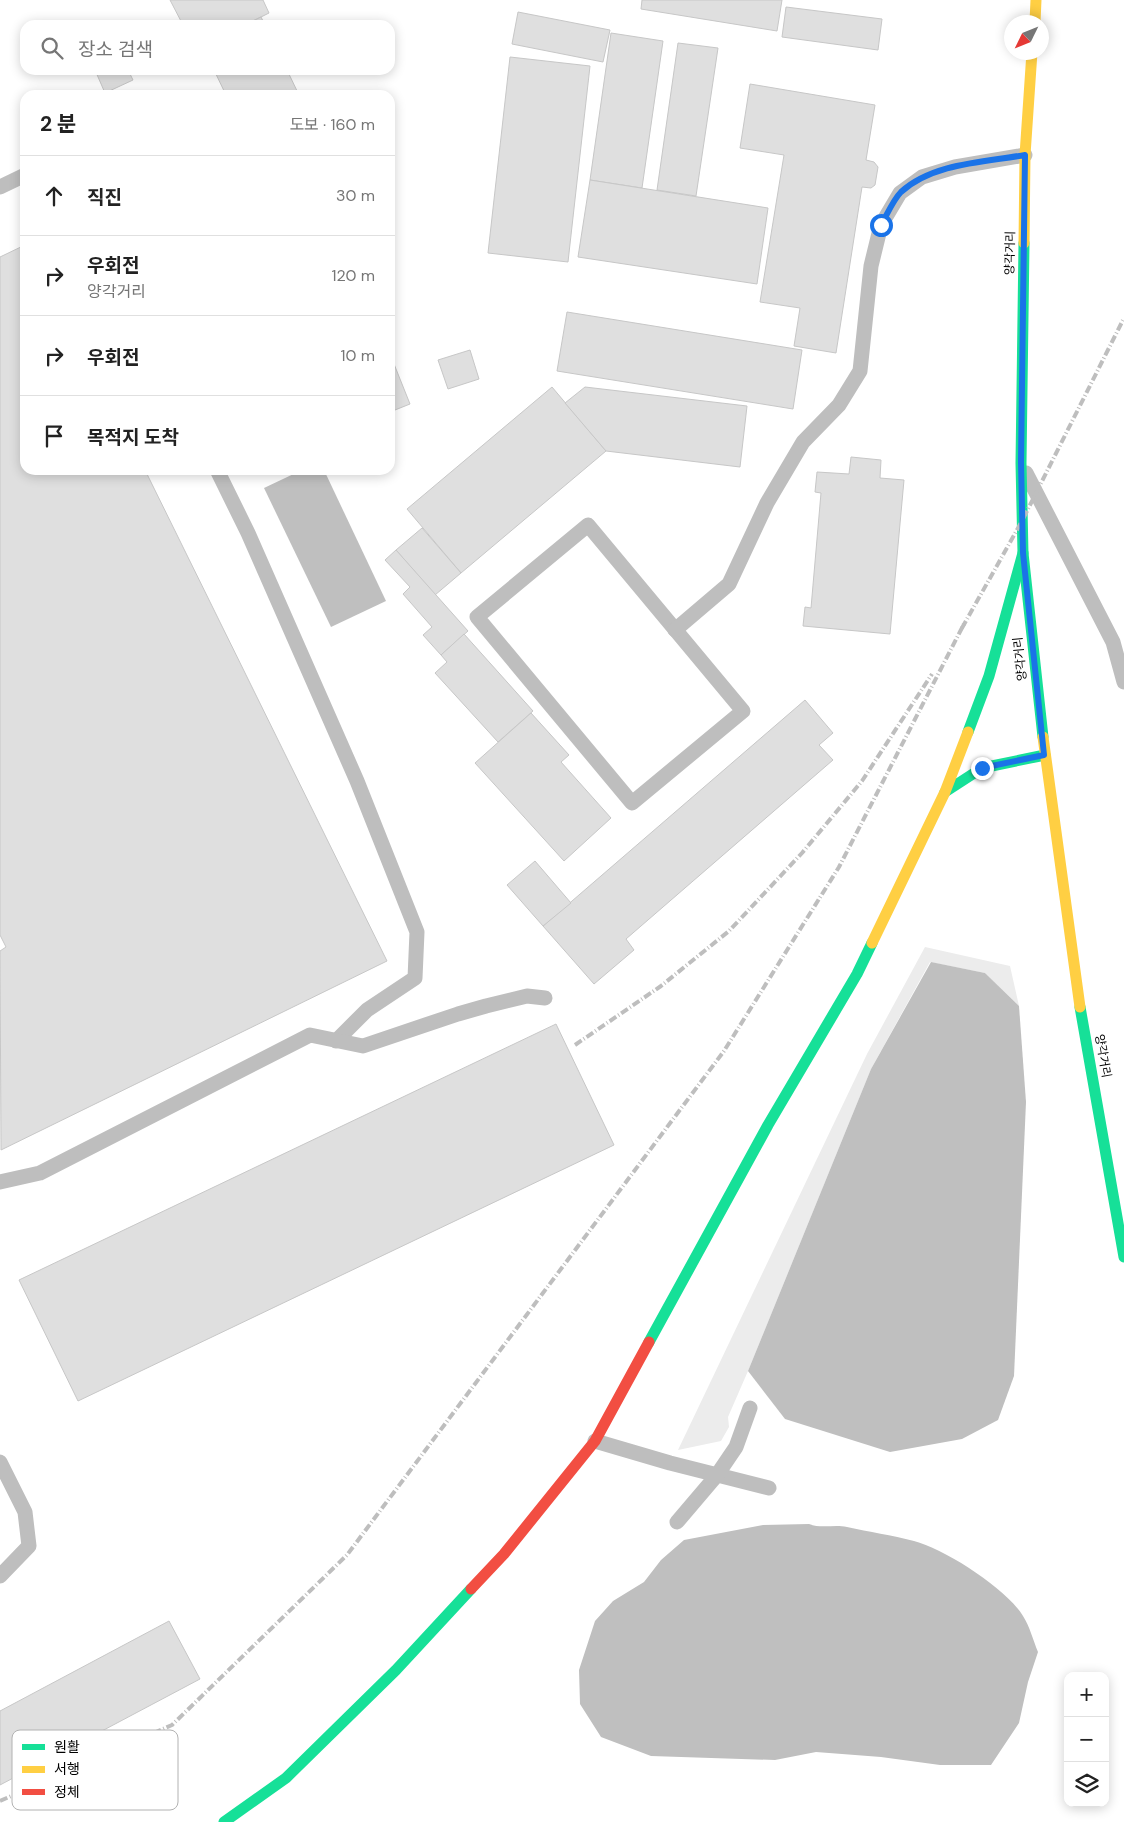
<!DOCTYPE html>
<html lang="ko">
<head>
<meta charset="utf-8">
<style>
	body { margin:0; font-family:"DM Sans","Noto Sans KR",sans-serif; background:#f2f2f2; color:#222 }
	.controls { position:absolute; right:15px; bottom:15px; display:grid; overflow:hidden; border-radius:10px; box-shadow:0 2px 12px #0003 }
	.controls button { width:45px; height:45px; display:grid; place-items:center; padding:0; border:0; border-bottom:1px solid #e0e0e0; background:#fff; color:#222; font:25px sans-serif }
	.compass { position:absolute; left:1004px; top:15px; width:45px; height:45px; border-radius:50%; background:#fff; box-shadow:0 2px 12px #0003; rotate:227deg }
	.stop { position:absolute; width:15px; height:15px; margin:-11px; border:4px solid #1a73e8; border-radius:50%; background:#fff }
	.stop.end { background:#1a73e8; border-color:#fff; box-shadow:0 1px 5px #0008 }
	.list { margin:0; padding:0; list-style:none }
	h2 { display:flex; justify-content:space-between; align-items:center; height:65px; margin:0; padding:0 20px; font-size:21px }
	h2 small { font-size:16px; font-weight:400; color:#767676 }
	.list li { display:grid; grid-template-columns:32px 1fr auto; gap:15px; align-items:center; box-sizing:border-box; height:80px; padding:0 20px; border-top:1px solid #e0e0e0 }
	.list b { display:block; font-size:19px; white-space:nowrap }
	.list p { margin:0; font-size:16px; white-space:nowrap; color:#767676 }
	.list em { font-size:16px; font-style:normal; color:#767676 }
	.icon { flex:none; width:28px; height:28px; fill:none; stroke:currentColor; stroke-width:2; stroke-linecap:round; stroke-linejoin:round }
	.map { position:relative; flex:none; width:1124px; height:1822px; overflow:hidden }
	.search { position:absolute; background:#fff; box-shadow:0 2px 12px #0003; left:20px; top:20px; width:375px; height:55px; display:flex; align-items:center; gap:12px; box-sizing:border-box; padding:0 18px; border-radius:15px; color:#767676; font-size:19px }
	.panel { position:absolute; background:#fff; box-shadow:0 2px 12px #0003; left:20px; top:90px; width:375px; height:385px; border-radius:15px }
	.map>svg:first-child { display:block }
	.green { fill:#ececec }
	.water { fill:#bfbfbf }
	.building { fill:#dfdfdf; stroke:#c7c7c7 }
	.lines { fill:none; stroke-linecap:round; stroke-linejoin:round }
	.lane { stroke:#bebebe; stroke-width:15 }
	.fast { stroke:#16e098; stroke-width:11 }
	.slow { stroke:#ffcf43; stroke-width:11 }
	.jam { stroke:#f24e42; stroke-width:11 }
	.rail { stroke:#bebebe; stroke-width:4; stroke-dasharray:8 2.5 1 2.5; stroke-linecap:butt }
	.route { stroke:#1a73e8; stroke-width:6 }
	.labels { text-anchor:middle; stroke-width:4.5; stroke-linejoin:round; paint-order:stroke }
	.street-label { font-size:12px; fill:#000; stroke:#fff }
	.key { fill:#fff; stroke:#b2b2b2; stroke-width:1 }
	.key-label { font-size:14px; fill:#000 }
</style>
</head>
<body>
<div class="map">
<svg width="1124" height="1822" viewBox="0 0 1124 1822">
	<rect width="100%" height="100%" fill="#fff"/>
	<polygon class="green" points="925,947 1010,966 1019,1006 985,973 930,962 871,1069 748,1371 728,1417 729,1427 721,1441 678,1450 867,1054"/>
	<g class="water">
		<polygon points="302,470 324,470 386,601 331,627 264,488"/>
		<polygon points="931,962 985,973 1019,1006 1026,1102 1014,1376 998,1420 962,1439 890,1452 785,1419 748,1371 871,1069"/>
		<path d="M809 1524C822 1529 834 1524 847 1527 869 1532 892 1535 914 1541 945 1549 1007 1589 1023 1616 1030 1627 1033 1640 1038 1652L1028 1682 1019 1723 991 1765H940L881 1757 816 1752 775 1760 651 1756 601 1737 580 1704 579 1670 595 1621 613 1601 644 1582 661 1560 684 1540 763 1525Z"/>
	</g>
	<g class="building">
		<polygon points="170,0 263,0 269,13 245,25 183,25"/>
		<polygon points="642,0 782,0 777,31 641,9"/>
		<polygon points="786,7 882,19 878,50 782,37"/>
		<polygon points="518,12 610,30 603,62 512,44"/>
		<polygon points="261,17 265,25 245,25"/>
		<polygon points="611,33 663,41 642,188 590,180"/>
		<polygon points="678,43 718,48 696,196 657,190"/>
		<polygon points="510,57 590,66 568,262 488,253"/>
		<polygon points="95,70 128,70 133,80 105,93"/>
		<polygon points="214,70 287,70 299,95 226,95"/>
		<polygon points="750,84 875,105 866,160 874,162 878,167 875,185 871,188 862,187 836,353 794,346 800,308 760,302 784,155 740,148"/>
		<polygon points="590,180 768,208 757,284 578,257"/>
		<polygon points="25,245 25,470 145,470 387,961 1,1150 0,951 6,947 0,935 0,257"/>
		<polygon points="567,312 802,350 793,409 557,371"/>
		<polygon points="470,350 479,379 448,389 438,360"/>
		<polygon points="394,364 410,404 390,412 390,366"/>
		<polygon points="552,387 606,451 461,573 407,509"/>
		<polygon points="585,387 747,406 740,467 606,451 565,403"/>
		<polygon points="851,457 881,460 880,478 904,480 890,634 803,626 805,607 811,608 821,493 815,492 817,472 849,474"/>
		<polygon points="422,528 461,573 435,595 396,550"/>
		<polygon points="396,550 468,631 441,655 423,635 432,627 403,594 410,587 385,560"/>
		<polygon points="464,634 533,711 498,742 435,673 447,662 441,655"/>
		<polygon points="805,700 833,733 819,745 833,760 626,939 634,950 594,984 543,926"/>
		<polygon points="531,713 569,755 561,762 611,818 564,861 475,763"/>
		<polygon points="535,861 571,903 543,926 507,885"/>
		<polygon points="556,1024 614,1145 78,1401 19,1280"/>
		<polygon points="169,1621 200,1679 0,1785 0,1711"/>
	</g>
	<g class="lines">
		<g class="lane">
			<polyline points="0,187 25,175"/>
			<polyline points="217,470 248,533 357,781 417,932 415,978 367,1010 336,1041"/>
			<polyline points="1026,473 1113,642 1124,682"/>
			<polygon points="588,525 743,711 632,803 477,617"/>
			<polyline points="675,630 729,584 767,503 803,442 839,405 860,371 871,266 881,225 900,193 922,177 955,167 1025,155"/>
			<polyline points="0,1182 40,1173 310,1035 363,1046 458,1014 486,1006 527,996 545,998"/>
			<polyline points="595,1441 670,1463 769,1488"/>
			<polyline points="0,1462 25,1512 29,1546 0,1576"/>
			<polyline points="677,1522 717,1475 736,1447 750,1408"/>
		</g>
		<g class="fast">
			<polyline points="1024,243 1021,463 1023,553 1043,737"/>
			<polyline points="968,732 989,676 1023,553"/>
			<polyline points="945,792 982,768 1045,755"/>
			<polyline points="1080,1007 1124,1257"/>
			<polyline points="649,1342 768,1125 857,974 872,943"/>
			<polyline points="224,1822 286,1778 396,1670 471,1589"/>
		</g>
		<g class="slow">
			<polyline points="1035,22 1036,0"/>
			<polyline points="1024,243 1025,155 1032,52"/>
			<polyline points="1043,737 1080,1007"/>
			<polyline points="872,943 945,792 968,732"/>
		</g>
		<polyline class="jam" points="471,1589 504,1554 595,1441 649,1342"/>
		<g class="rail">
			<polyline points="962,628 1022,521 1124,318"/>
			<polyline points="575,1045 661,986 729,931 802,853 862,781 932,674"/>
			<polyline points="0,1801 172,1725 347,1555 724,1051 839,867 965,622"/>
		</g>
	</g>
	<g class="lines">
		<path class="route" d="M881 225C887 215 893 200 901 192 933 163 985 162 1025 155L1021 462 1023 553 1044 755 982 768"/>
	</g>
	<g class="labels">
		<g class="street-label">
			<text transform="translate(1010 253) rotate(-89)" y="4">양각거리</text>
			<text transform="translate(1020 659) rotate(-96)" y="4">양각거리</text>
			<text transform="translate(1103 1056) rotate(80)" y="4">양각거리</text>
		</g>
	</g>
	<rect x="12" y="1730" width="166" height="80" rx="8" class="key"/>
	<rect x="22" y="1744" width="23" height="6" fill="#16e098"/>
	<rect x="22" y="1766" width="23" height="7" fill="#ffcf43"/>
	<rect x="22" y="1789" width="23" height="6" fill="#f24e42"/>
	<g class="key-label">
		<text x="54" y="1752">원활</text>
		<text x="54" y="1774">서행</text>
		<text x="54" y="1797">정체</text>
	</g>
</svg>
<div class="controls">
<button>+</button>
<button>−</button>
<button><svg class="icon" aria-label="layers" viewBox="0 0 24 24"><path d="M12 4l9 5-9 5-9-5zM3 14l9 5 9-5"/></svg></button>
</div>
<svg class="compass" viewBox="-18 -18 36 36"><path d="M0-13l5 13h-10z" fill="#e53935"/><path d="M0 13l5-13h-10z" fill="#767676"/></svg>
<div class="stop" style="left:881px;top:225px"></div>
<div class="stop end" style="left:982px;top:768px"></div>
<div class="search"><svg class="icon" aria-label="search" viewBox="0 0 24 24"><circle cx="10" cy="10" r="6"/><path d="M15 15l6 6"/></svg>장소 검색</div>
<section class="panel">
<h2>2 분<small>도보 · 160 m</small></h2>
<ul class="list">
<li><svg class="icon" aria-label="ahead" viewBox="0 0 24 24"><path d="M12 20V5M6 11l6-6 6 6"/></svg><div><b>직진</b></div><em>30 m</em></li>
<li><svg class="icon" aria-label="right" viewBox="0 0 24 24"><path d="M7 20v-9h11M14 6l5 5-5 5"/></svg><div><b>우회전</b><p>양각거리</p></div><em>120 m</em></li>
<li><svg class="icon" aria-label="right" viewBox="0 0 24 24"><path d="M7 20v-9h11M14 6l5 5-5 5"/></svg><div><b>우회전</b></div><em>10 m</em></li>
<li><svg class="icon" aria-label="arrive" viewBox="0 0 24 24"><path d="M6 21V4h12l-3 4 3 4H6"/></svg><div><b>목적지 도착</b></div></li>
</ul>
</section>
</div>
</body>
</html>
